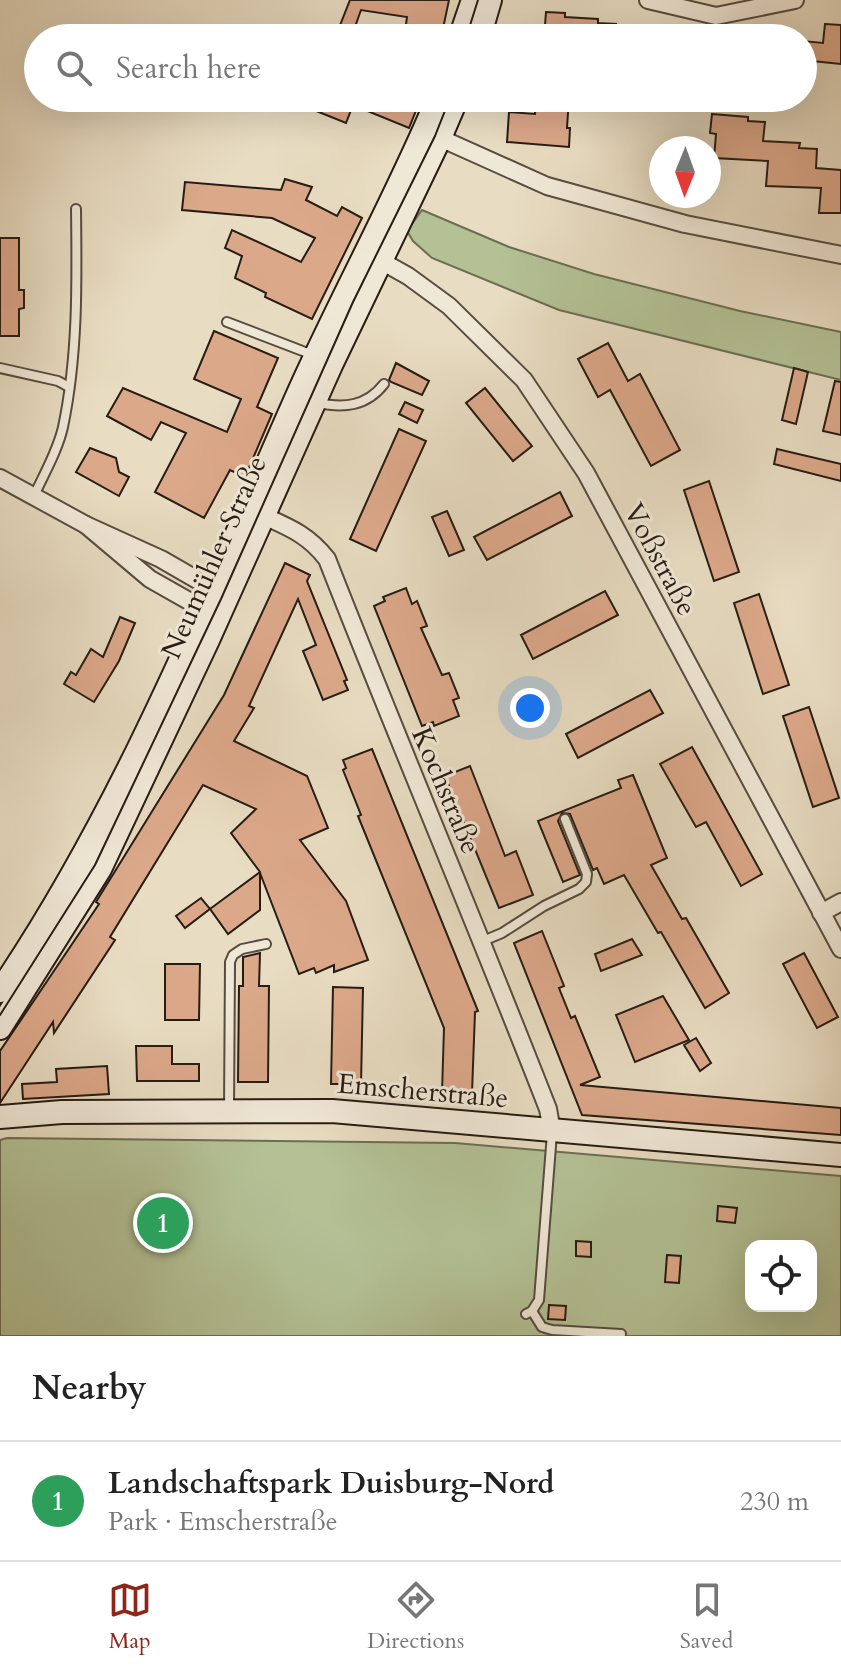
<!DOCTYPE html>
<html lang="en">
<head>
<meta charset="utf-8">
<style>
	body { margin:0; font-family:Cardo,serif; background:#f6f6f6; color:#222 }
	.controls { position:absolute; right:24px; bottom:24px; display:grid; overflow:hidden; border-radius:16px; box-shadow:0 8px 32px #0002 }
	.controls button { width:72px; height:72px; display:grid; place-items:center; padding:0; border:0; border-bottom:2px solid #e0e0e0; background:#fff; color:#222; font:40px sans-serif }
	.compass { position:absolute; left:649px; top:136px; width:72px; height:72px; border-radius:50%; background:#fff; box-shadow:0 8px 32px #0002; rotate:181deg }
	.you { position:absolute; left:530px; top:708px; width:28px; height:28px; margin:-20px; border:6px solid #fff; border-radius:50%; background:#1a73e8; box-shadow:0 0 0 12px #1a73e833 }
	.badge { display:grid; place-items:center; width:52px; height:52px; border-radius:50%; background:#8f2418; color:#fff; font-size:26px; font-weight:700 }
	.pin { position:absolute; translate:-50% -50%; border:4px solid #fff; box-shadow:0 2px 8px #0006 }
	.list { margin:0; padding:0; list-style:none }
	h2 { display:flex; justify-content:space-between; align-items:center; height:104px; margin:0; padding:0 32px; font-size:34px }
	h2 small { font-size:26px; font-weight:400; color:#767676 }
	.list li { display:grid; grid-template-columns:52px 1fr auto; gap:24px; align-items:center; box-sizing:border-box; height:120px; padding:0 32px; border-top:2px solid #e0e0e0 }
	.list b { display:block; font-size:30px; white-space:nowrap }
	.list p { margin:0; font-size:26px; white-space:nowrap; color:#767676 }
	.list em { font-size:26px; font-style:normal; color:#767676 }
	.icon { flex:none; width:44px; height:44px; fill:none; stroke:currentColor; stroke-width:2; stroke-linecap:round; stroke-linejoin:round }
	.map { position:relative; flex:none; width:841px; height:1336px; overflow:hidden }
	.search { position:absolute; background:#fff; box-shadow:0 8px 32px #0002; left:24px; right:24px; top:24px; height:88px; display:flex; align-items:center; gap:20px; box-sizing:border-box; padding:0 28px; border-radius:44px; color:#767676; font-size:30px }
	.sheet { height:224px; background:#fff }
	nav { display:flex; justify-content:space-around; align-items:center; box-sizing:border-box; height:112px; border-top:2px solid #e0e0e0; background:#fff; font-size:22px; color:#767676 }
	nav a { display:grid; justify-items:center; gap:4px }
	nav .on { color:#8f2418 }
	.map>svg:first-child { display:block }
	.green { fill:#b3c195; stroke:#6c6e54; stroke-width:2; fill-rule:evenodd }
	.building { fill:#dca88a; stroke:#261c13; stroke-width:2 }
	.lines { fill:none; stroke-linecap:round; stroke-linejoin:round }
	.lane-casing { stroke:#564c3f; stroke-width:12 }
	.street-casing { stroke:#564c3f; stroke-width:20 }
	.secondary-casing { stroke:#261c13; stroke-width:26 }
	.lane { stroke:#f0e8d7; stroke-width:8 }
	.street { stroke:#f0e8d7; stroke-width:16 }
	.secondary { stroke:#f0e8d7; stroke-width:22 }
	.tram { stroke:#261c13; stroke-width:2 }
	.labels { text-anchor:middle; stroke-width:6; stroke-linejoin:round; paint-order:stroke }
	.street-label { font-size:28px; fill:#261c13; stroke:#f0e8d7 }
</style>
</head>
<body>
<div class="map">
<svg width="841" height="1336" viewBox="0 0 841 1336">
	<rect width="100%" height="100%" fill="#e8dcc2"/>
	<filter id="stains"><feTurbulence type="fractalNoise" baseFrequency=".0025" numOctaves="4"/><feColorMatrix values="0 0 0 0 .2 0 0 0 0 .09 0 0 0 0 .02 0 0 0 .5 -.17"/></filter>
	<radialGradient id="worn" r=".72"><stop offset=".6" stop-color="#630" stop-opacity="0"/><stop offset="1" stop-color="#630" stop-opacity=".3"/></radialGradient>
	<g class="green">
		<polygon points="422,210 509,247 594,274 740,311 841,332 841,380 559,310 432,258 413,241 407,231"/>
		<path d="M7 1138 455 1143 841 1176V1336H0V1140ZM751 1246H811V1306H751Z"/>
	</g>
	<g class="building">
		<polygon points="350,0 449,0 441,38 412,38 413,33 405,32 407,17 361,10 351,38 335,38"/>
		<polygon points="546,12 565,13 565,17 598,19 598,23 616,24 614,38 544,38"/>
		<polygon points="825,24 841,25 841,64 803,60 803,41 823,43"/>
		<polygon points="284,98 421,98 409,128 353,105 346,123"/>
		<polygon points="536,98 569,98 567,128 570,128 569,147 507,142 509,112 535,114"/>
		<polygon points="712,114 748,117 748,121 765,122 763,141 800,143 799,148 817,149 816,168 841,170 841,213 819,213 821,188 766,186 768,161 714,158 716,134 710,133"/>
		<polygon points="285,179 312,187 306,200 337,216 342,207 362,218 312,319 265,297 266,293 235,278 242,256 225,248 232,230 301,262 315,238 272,218 182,210 185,182 281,190"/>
		<polygon points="0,238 19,238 19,290 24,290 24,308 19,309 19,336 0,336"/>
		<polygon points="214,331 278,358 257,407 272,414 245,477 230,470 204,518 155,492 186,433 161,422 151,440 107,416 123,388 227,432 241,399 194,379"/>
		<polygon points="608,343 628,381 640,374 680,450 651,466 610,390 598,397 578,359"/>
		<polygon points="396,363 429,381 422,395 391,382 389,380"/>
		<polygon points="794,368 808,372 796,424 782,420"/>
		<polygon points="835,381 841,382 841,435 823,431"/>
		<polygon points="485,388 532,446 513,461 466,403"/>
		<polygon points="405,402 423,410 417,423 399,414"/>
		<polygon points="399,429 426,441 376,551 350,539"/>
		<polygon points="90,448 116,458 119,472 129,477 119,496 76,472"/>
		<polygon points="777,449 841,464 841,481 774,464"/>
		<polygon points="709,481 739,572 714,581 684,490"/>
		<polygon points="560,492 572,516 487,560 474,537"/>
		<polygon points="447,511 464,550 449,556 432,517"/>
		<polygon points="285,563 310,575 307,581 347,680 344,681 348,690 323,700 303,651 316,645 298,599 249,706 254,708 234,741 307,776 328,828 300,840 346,901 368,960 334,972 334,965 316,973 314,968 299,974 260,873 260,910 228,934 210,909 185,928 176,916 201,898 210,909 260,872 231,833 256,809 203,785 110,937 115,940 54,1033 53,1022 0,1103 0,1051 99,904 96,902 224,695"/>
		<polygon points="406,588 412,604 417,601 427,626 421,628 442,675 449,673 459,698 453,700 459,716 434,726 433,722 422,726 374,606 385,601 383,597"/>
		<polygon points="605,591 618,615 533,659 521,635"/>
		<polygon points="759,594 789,685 763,694 734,603"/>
		<polygon points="120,617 135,623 119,661 94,702 64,684 71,672 76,675 91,649 103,657"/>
		<polygon points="650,690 663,713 578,758 566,734"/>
		<polygon points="809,707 839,798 813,807 783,716"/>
		<polygon points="692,747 762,874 741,886 706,822 696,827 660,764"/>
		<polygon points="372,749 478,1011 475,1012 472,1093 442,1092 444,1028 358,816 361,815 343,770 346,768 343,760"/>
		<polygon points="470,766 505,856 516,851 533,895 499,908 445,776"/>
		<polygon points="633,775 667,858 651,865 682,919 686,918 729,993 705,1008 661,932 658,933 624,875 604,884 597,868 593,870 570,814 562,813 558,821 580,875 563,882 538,821 621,788 618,780"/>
		<polygon points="542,931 564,986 559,988 571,1018 575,1016 600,1077 580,1085 841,1108 841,1135 582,1115 514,943"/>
		<polygon points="632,939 642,955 601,971 595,954"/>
		<polygon points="260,953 259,986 269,986 268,1082 238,1082 239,986 243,986 243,957"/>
		<polygon points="804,953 838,1017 817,1028 783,964"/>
		<polygon points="165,964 200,964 199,1020 165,1020"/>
		<polygon points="333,987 363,988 361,1084 331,1084"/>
		<polygon points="663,996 689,1040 635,1062 616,1015"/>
		<polygon points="696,1038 711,1063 700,1071 684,1045"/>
		<polygon points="136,1046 172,1046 172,1064 199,1064 199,1081 137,1081"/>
		<polygon points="107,1066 109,1094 23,1099 22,1084 57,1082 56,1069"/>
		<polygon points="718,1206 737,1208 735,1223 717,1221"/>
		<polygon points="576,1241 591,1242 591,1257 576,1256"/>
		<polygon points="667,1255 681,1256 679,1283 665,1282"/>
		<polygon points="549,1305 566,1306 565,1320 548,1319"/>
	</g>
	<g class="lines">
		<g class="lane-casing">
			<g id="lane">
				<polyline points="227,322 313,355"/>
				<polyline points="0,368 58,381 69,387"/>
				<path d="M317 403C344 408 366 407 384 384"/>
				<path d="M34 496C44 474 58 450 63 427 78 356 77 281 76 209"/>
				<polyline points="483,941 502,933 544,906 579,889 586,882 587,874 565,819"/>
				<polyline points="229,1110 230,962 233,955 242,949 266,944"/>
				<polyline points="532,1311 542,1327 552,1330 621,1334"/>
				<polyline points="526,1314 532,1311 539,1300 552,1133"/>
			</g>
		</g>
		<g class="street-casing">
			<g id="street">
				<polyline points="648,0 716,16 795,0"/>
				<polyline points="440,138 547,186 685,224 841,255"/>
				<polyline points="374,257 408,276 449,306 524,380 586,473 841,949"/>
				<polyline points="0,478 86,525 161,559 213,589 219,596"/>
				<path d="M255 512C285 526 306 532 327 559 399 743 476 924 548 1109L552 1131"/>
				<polyline points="86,525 150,579 203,609 212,610"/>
				<polyline points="821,913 841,902"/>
			</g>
		</g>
		<g class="secondary-casing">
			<g id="secondary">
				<polyline points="460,38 473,0"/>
				<polyline points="479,38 490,0"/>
				<path d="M0 991C125 807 208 597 298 394 342 295 396 199 438 98"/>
				<polyline points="0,1028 100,869 208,640 332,363 440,138 457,98"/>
				<polyline points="0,1117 62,1112 332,1111 841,1155"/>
			</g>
		</g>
		<use href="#lane" class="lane"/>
		<use href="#street" class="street"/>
		<use href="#secondary" class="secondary"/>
		<g class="tram">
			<polyline points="466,38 478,0"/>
			<polyline points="0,1015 95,865 221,599 353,302 435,136 450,98"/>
		</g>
	</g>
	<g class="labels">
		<g class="street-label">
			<text transform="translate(213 557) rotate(-66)" y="10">Neumühler Straße</text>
			<text transform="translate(661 559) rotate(62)" y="10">Voßstraße</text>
			<text transform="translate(447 790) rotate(67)" y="10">Kochstraße</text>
			<text transform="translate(423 1090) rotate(5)" y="10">Emscherstraße</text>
		</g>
	</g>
	<rect width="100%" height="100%" filter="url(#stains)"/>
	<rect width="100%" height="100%" fill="url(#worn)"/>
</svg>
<div class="controls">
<button><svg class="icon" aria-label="locate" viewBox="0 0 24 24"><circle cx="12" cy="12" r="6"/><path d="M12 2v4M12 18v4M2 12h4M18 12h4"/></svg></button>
</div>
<svg class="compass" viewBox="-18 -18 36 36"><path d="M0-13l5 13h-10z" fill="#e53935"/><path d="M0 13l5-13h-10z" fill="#767676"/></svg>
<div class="you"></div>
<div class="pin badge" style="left:163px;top:1223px;background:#2e9e5b">1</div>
<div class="search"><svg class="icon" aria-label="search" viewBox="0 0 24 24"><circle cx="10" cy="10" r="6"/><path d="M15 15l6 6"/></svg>Search here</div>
</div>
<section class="sheet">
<h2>Nearby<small></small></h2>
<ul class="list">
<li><span class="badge" style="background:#2e9e5b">1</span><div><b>Landschaftspark Duisburg-Nord</b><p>Park · Emscherstraße</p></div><em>230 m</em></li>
</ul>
</section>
<nav>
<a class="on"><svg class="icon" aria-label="map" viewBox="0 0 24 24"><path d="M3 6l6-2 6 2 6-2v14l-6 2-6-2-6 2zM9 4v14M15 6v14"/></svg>Map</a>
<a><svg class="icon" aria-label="directions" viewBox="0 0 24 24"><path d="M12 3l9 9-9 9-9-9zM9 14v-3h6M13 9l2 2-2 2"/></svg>Directions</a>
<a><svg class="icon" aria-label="saved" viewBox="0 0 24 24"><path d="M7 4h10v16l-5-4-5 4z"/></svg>Saved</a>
</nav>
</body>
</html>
